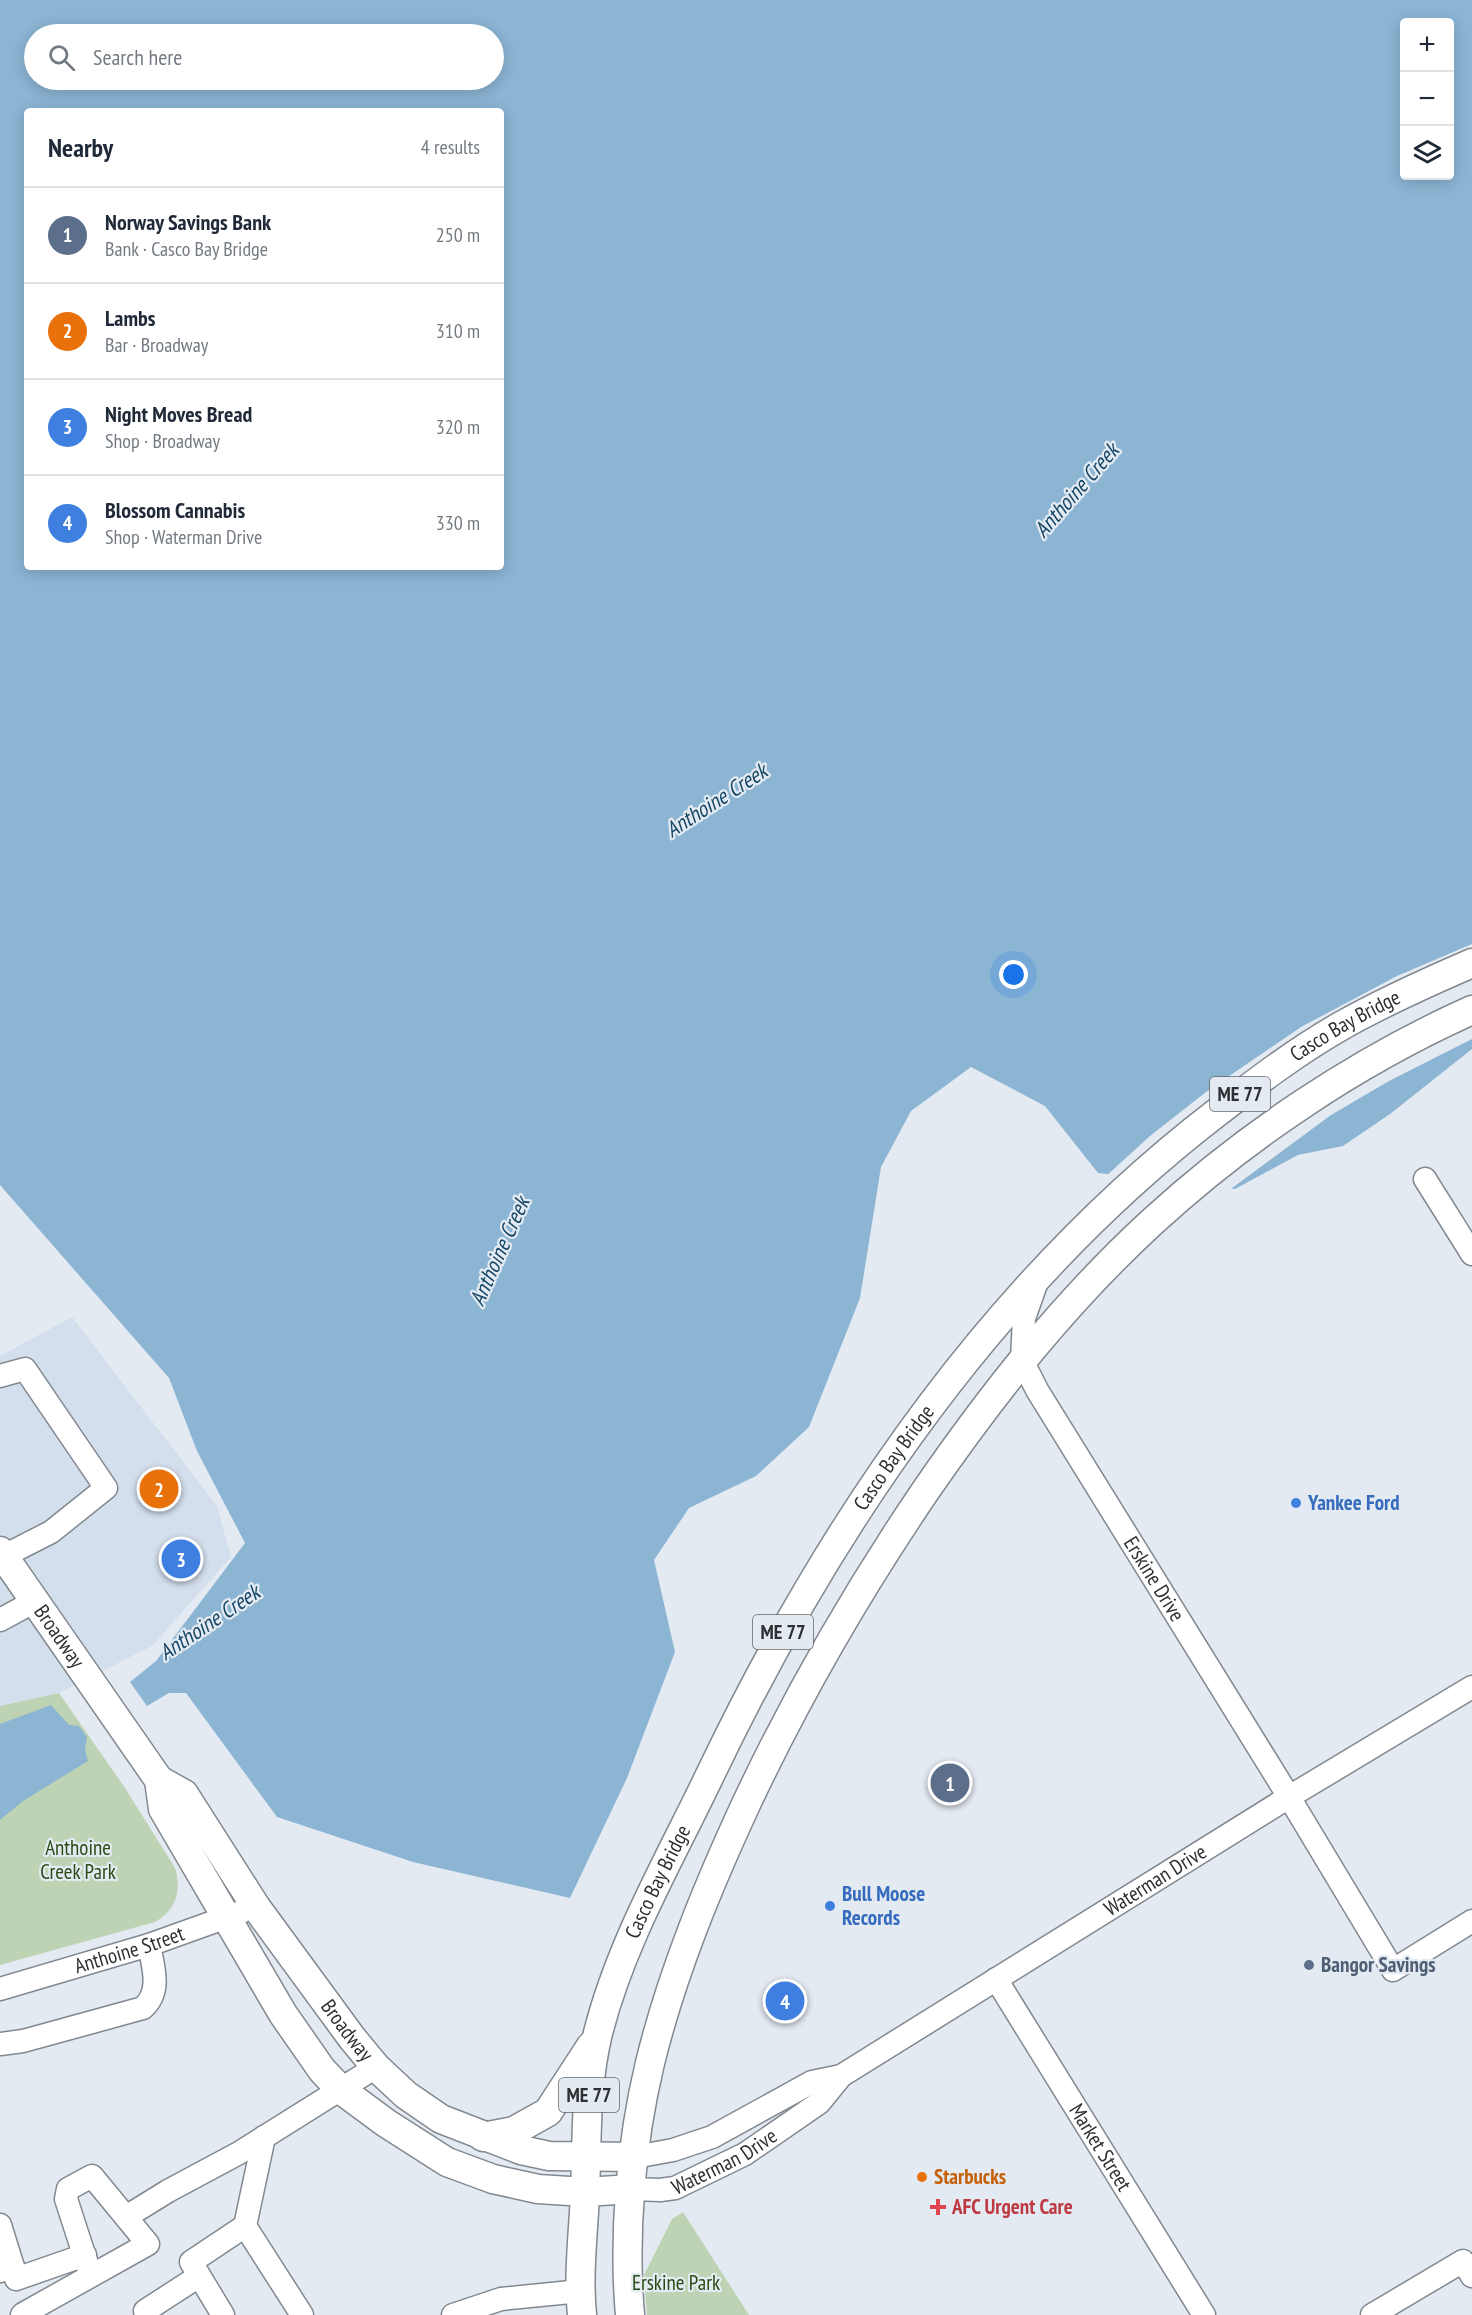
<!DOCTYPE html>
<html lang="en">
<head>
<meta charset="utf-8">
<style>
	body { margin:0; font-family:"PT Sans Narrow",sans-serif; background:#f2f2f3; color:#1f2937 }
	.controls { position:absolute; right:18px; top:18px; display:grid; overflow:hidden; border-radius:6px; box-shadow:0 3px 15px #0003 }
	.controls button { width:54px; height:54px; display:grid; place-items:center; padding:0; border:0; border-bottom:2px solid #e0e1e3; background:#fff; color:#1f2937; font:30px sans-serif }
	.you { position:absolute; left:1014px; top:975px; width:21px; height:21px; margin:-15px; border:4px solid #fff; border-radius:50%; background:#1a73e8; box-shadow:0 0 0 9px #1a73e833 }
	.badge { display:grid; place-items:center; width:39px; height:39px; border-radius:50%; background:#7c3aed; color:#fff; font-size:20px; font-weight:700 }
	.pin { position:absolute; translate:-50% -50%; border:3px solid #fff; box-shadow:0 2px 6px #0006 }
	.list { margin:0; padding:0; list-style:none }
	h2 { display:flex; justify-content:space-between; align-items:center; height:78px; margin:0; padding:0 24px; font-size:26px }
	h2 small { font-size:20px; font-weight:400; color:#747a83 }
	.list li { display:grid; grid-template-columns:39px 1fr auto; gap:18px; align-items:center; box-sizing:border-box; height:96px; padding:0 24px; border-top:2px solid #e0e1e3 }
	.list b { display:block; font-size:22px; white-space:nowrap }
	.list p { margin:0; font-size:20px; white-space:nowrap; color:#747a83 }
	.list em { font-size:20px; font-style:normal; color:#747a83 }
	.icon { flex:none; width:33px; height:33px; fill:none; stroke:currentColor; stroke-width:2; stroke-linecap:round; stroke-linejoin:round }
	.map { position:relative; flex:none; width:1472px; height:2315px; overflow:hidden }
	.search { position:absolute; background:#fff; box-shadow:0 3px 15px #0003; left:24px; top:24px; width:480px; height:66px; display:flex; align-items:center; gap:15px; box-sizing:border-box; padding:0 21px; border-radius:33px; color:#747a83; font-size:22px }
	.panel { position:absolute; background:#fff; box-shadow:0 3px 15px #0003; left:24px; top:108px; width:480px; height:462px; border-radius:6px }
	.map>svg:first-child { display:block }
	.built { fill:#d4dfed }
	.green { fill:#bdd3b3 }
	.water { fill:#8cb5d4; fill-rule:evenodd }
	.pier { fill:#e4eaf2 }
	.lines { fill:none; stroke-linecap:round; stroke-linejoin:round }
	.minor-casing { stroke:#82888f; stroke-width:25 }
	.major-casing { stroke:#82888f; stroke-width:31 }
	.minor { stroke:#fff; stroke-width:22 }
	.major { stroke:#fff; stroke-width:28 }
	.shop-dot { fill:#3f7fe0; stroke:#e4eaf2; stroke-width:2 }
	.service-dot { fill:#5c6f8a; stroke:#e4eaf2; stroke-width:2 }
	.food-dot { fill:#e8710a; stroke:#e4eaf2; stroke-width:2 }
	.health-dot { fill:#e0444e; stroke:#e4eaf2; stroke-width:2 }
	.labels { text-anchor:middle; stroke-width:4.5; stroke-linejoin:round; paint-order:stroke }
	.shield { fill:#e4eaf2; stroke:#64686c; stroke-width:1.5 }
	.shield-label { font-size:20px; font-weight:bold; fill:#2d3033 }
	.street-label { font-size:21px; fill:#2d3033; stroke:#e4eaf2 }
	.shop-label { font-size:21px; font-weight:bold; fill:#366cbe; stroke:#e4eaf2; text-anchor:start }
	.park-label { font-size:21px; fill:#284c13; stroke:#e4eaf2 }
	.service-label { font-size:21px; font-weight:bold; fill:#4e5e75; stroke:#e4eaf2; text-anchor:start }
	.food-label { font-size:21px; font-weight:bold; fill:#c56008; stroke:#e4eaf2; text-anchor:start }
	.health-label { font-size:21px; font-weight:bold; fill:#be3a42; stroke:#e4eaf2; text-anchor:start }
	.water-label { font-size:22px; font-style:italic; fill:#154766; stroke:#e4eaf2 }
</style>
</head>
<body>
<div class="map">
<svg width="1472" height="2315" viewBox="0 0 1472 2315">
	<rect width="100%" height="100%" fill="#e4eaf2"/>
	<polygon class="built" points="72,1317 217,1506 231,1557 152,1646 59,1693 0,1706 0,1356"/>
	<g class="green">
		<path d="M59 1693 125 1788 175 1868C182 1891 176 1910 155 1922L0 1965V1706Z"/>
		<polygon points="683,2212 749,2315 647,2315 644,2275 672,2219"/>
	</g>
	<g class="water">
		<path d="M0 0H1472V1049L1390 1114 1343 1146 1298 1155 1235 1189 1098 1173 1045 1106 971 1067 911 1111 881 1167 860 1298 809 1427 756 1476 689 1508 654 1560 675 1652 627 1778 570 1898 413 1862 277 1817 186 1693H169L147 1706 130 1682 156 1661 245 1543 197 1451 169 1378 0 1185ZM1404 22H1450V176H1404ZM34 34H494V80H34ZM27 111H501V567H27Z"/>
		<polygon points="51,1705 69,1725 79,1726 87,1737 85,1750 88,1761 23,1801 0,1820 0,1724"/>
	</g>
	<polygon class="pier" points="1472,944 1472,1039 1389,1081 1331,1115 1228,1191 1105,1177 1150,1136 1206,1092 1301,1027 1397,976"/>
	<g class="lines">
		<g class="minor-casing">
			<g id="minor">
				<polyline points="1425,1179 1472,1254"/>
				<path id="s1" d="M1036 1284 1024 1318 1022 1360 1037 1390 1289 1797 1393 1970 1472 1921"/>
				<polyline points="0,1376 25,1369 106,1488 51,1532 4,1556"/>
				<polyline points="0,1620 35,1601"/>
				<path id="s2" d="M996 1979 1204 2315"/>
				<path id="s3" d="M0 1989 149 1945 241 1912"/>
				<path d="M0 2044 23 2041 143 2008C162 1991 153 1967 149 1945"/>
				<polyline points="264,2137 245,2226 302,2315"/>
				<polyline points="635,2157 673,2150 712,2137 812,2082 841,2076"/>
				<path id="s4" d="M632 2189 660 2190 675 2188 745 2154 819 2103 841 2076 1289 1797 1472 1687"/>
				<polyline points="126,2217 168,2191 239,2153 376,2067"/>
				<polyline points="0,2225 13,2267 0,2271"/>
				<polyline points="13,2267 16,2279 85,2255"/>
				<polyline points="22,2315 23,2314 148,2244 92,2176 68,2189 66,2199 91,2276"/>
				<polyline points="147,2315 145,2311 199,2276"/>
				<polyline points="223,2315 191,2262 245,2226"/>
				<polyline points="453,2315 501,2299 581,2291"/>
				<polyline points="1372,2315 1463,2261 1472,2276"/>
			</g>
		</g>
		<g class="major-casing">
			<g id="major">
				<path id="s5" d="M0 1551 159 1780 163 1809 283 2014 322 2070 340 2089 386 2123 447 2162 493 2179 538 2189 585 2192 632 2189"/>
				<path id="s6" d="M159 1780 184 1794 256 1907 352 2038 376 2067 406 2095 441 2119 521 2150 549 2156 635 2157"/>
				<polyline points="483,2137 514,2131 548,2112 591,2046"/>
				<path id="s7" d="M582 2315C578 2276 583 2235 585 2195 587 2142 585 2086 598 2033 621 1942 670 1859 710 1775 830 1524 993 1285 1215 1114 1255 1083 1297 1051 1341 1026 1383 1002 1428 982 1472 963"/>
				<path d="M630 2315C623 2234 631 2142 650 2063 672 1973 708 1886 747 1802 798 1694 858 1590 926 1490 993 1393 1065 1302 1152 1222 1246 1136 1356 1062 1472 1010"/>
			</g>
		</g>
		<use href="#minor" class="minor"/>
		<use href="#major" class="major"/>
	</g>
	<g class="shop-dot">
		<circle cx="1296" cy="1503" r="6"/>
		<circle cx="830" cy="1906" r="6"/>
	</g>
	<circle class="service-dot" cx="1309" cy="1965" r="6"/>
	<circle class="food-dot" cx="922" cy="2177" r="6"/>
	<path class="health-dot" d="M935 2198h6v6h6v6h-6v6h-6v-6h-6v-6h6z"/>
	<g class="labels">
		<g class="shield">
			<rect x="1210" y="1077" width="60" height="34" rx="4.5"/>
			<rect x="753" y="1615" width="60" height="34" rx="4.5"/>
			<rect x="559" y="2078" width="60" height="34" rx="4.5"/>
		</g>
		<g class="shield-label">
			<text x="1240" y="1101">ME 77</text>
			<text x="783" y="1639">ME 77</text>
			<text x="589" y="2102">ME 77</text>
		</g>
		<g class="street-label">
			<text dy="7" stroke="none"><textPath href="#s7" startOffset="1562">Casco Bay Bridge</textPath></text>
			<text dy="7" stroke="none"><textPath href="#s7" startOffset="932">Casco Bay Bridge</textPath></text>
			<text dy="7" stroke="none"><textPath href="#s1" startOffset="334">Erskine Drive</textPath></text>
			<text dy="7" stroke="none"><textPath href="#s5" startOffset="104">Broadway</textPath></text>
			<text dy="7" stroke="none"><textPath href="#s4" startOffset="616">Waterman Drive</textPath></text>
			<text dy="7" stroke="none"><textPath href="#s7" startOffset="446">Casco Bay Bridge</textPath></text>
			<text dy="7" stroke="none"><textPath href="#s3" startOffset="135">Anthoine Street</textPath></text>
			<text dy="7" stroke="none"><textPath href="#s6" startOffset="316">Broadway</textPath></text>
			<text dy="7" stroke="none"><textPath href="#s2" startOffset="198">Market Street</textPath></text>
			<text dy="7" stroke="none"><textPath href="#s4" startOffset="99">Waterman Drive</textPath></text>
		</g>
		<g class="shop-label">
			<text x="1308" y="1510">Yankee Ford</text>
			<text x="842" y="1901">Bull Moose<tspan x="842" dy="24">Records</tspan></text>
		</g>
		<g class="park-label">
			<text x="78" y="1855">Anthoine<tspan x="78" dy="24">Creek Park</tspan></text>
			<text x="676" y="2290">Erskine Park</text>
		</g>
		<g class="service-label">
			<text x="1321" y="1972">Bangor Savings</text>
		</g>
		<g class="food-label">
			<text x="934" y="2184">Starbucks</text>
		</g>
		<g class="health-label">
			<text x="952" y="2214">AFC Urgent Care</text>
		</g>
		<g class="water-label">
			<text transform="translate(1076 490) rotate(-49)" y="8">Anthoine Creek</text>
			<text transform="translate(716 800) rotate(-33)" y="8">Anthoine Creek</text>
			<text transform="translate(499 1251) rotate(-66)" y="8">Anthoine Creek</text>
			<text transform="translate(209 1622) rotate(-34)" y="8">Anthoine Creek</text>
		</g>
	</g>
</svg>
<div class="controls">
<button>+</button>
<button>−</button>
<button><svg class="icon" aria-label="layers" viewBox="0 0 24 24"><path d="M12 4l9 5-9 5-9-5zM3 14l9 5 9-5"/></svg></button>
</div>
<div class="you"></div>
<div class="pin badge" style="left:950px;top:1783px;background:#5c6f8a">1</div>
<div class="pin badge" style="left:159px;top:1489px;background:#e8710a">2</div>
<div class="pin badge" style="left:181px;top:1559px;background:#3f7fe0">3</div>
<div class="pin badge" style="left:785px;top:2001px;background:#3f7fe0">4</div>
<div class="search"><svg class="icon" aria-label="search" viewBox="0 0 24 24"><circle cx="10" cy="10" r="6"/><path d="M15 15l6 6"/></svg>Search here</div>
<section class="panel">
<h2>Nearby<small>4 results</small></h2>
<ul class="list">
<li><span class="badge" style="background:#5c6f8a">1</span><div><b>Norway Savings Bank</b><p>Bank · Casco Bay Bridge</p></div><em>250 m</em></li>
<li><span class="badge" style="background:#e8710a">2</span><div><b>Lambs</b><p>Bar · Broadway</p></div><em>310 m</em></li>
<li><span class="badge" style="background:#3f7fe0">3</span><div><b>Night Moves Bread</b><p>Shop · Broadway</p></div><em>320 m</em></li>
<li><span class="badge" style="background:#3f7fe0">4</span><div><b>Blossom Cannabis</b><p>Shop · Waterman Drive</p></div><em>330 m</em></li>
</ul>
</section>
</div>
</body>
</html>
